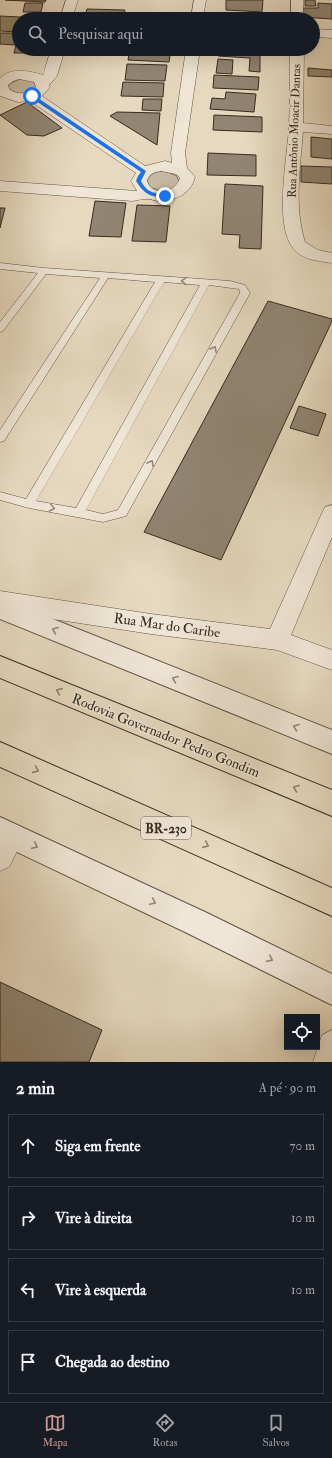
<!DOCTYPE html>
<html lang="pt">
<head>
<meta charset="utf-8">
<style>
	body { margin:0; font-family:"IM FELL Double Pica",serif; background:#242831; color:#f1f3f6 }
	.controls { position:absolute; right:12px; bottom:12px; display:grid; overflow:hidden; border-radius:0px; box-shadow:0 4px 16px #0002 }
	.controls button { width:36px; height:36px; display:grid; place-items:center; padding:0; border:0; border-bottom:1px solid #363941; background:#171b24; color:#f1f3f6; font:20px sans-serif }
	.stop { position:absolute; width:12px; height:12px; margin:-9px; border:3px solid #1a73e8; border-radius:50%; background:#fff }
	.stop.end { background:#1a73e8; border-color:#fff; box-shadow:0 1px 4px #0008 }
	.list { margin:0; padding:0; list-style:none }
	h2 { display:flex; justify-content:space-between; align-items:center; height:52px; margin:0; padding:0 16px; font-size:17px }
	h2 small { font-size:13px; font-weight:400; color:#9ea1a6 }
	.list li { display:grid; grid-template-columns:26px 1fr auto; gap:12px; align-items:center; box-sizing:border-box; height:64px; margin:0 8px 8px; padding:0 8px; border:1px solid #363941; border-radius:0px }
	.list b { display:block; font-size:15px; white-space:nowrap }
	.list em { font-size:13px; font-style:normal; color:#9ea1a6 }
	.icon { flex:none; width:22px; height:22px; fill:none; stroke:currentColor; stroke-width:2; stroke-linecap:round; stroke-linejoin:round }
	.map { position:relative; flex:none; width:332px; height:1062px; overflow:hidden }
	.search { position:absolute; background:#171b24; box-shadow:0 4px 16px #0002; left:12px; right:12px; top:12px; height:44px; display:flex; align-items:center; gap:10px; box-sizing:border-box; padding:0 14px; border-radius:22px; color:#9ea1a6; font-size:15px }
	.sheet { height:340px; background:#171b24 }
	nav { display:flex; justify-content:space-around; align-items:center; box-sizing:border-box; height:56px; border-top:1px solid #363941; background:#171b24; font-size:11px; color:#9ea1a6 }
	nav a { display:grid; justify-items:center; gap:2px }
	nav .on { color:#c59692 }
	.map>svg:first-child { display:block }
	.green { fill:#c8bba5; stroke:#7e7362 }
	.building { fill:#918573; stroke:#352b1f }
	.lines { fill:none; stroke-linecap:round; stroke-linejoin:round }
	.service-casing { stroke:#615647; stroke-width:1 }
	.minor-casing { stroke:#615647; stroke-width:1 }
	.tertiary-casing { stroke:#615647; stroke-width:2 }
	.trunk-casing { stroke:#352b1f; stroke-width:2 }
	.service { fill:#efe6d6; fill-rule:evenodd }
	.minor { fill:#efe6d6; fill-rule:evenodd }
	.tertiary { fill:#efe6d6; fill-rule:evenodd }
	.trunk { fill:#e6d9c0; fill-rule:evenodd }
	.oneway { stroke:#92887a }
	.oneway2 { stroke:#8e8270 }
	.route { fill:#1a73e8 }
	.labels { text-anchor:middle; stroke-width:3; stroke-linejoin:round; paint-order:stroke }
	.far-street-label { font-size:12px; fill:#352b1f; stroke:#efe6d6 }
	.shield { fill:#efe6d6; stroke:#6d6356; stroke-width:1 }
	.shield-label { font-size:13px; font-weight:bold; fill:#352b1f }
	.street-label { font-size:14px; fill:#352b1f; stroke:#efe6d6 }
</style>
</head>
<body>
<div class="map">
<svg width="332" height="1062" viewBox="0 0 332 1062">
	<rect width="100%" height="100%" fill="#e6d9c0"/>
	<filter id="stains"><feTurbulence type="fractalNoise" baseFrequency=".005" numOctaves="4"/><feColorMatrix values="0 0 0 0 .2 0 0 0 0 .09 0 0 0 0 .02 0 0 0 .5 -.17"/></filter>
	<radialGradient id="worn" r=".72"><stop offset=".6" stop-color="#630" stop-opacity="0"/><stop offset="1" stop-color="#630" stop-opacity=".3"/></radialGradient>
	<g class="green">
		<path d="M20 79H29L35 83 36 88C24 95 21 96 8 89L9 84Z"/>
		<path d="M165 171 177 176 179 182C173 193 159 191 150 187L147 181C150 173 157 171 165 171Z"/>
	</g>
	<g class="building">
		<polygon points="5,0 46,0 45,2"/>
		<polygon points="226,0 263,0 262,12 226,10"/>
		<polygon points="305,0 315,0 316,6 305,6"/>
		<polygon points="25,3 43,3 41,12 23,12"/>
		<polygon points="318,3 332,4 332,19 301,17 302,8 318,8"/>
		<polygon points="87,9 125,10 123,19 84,19"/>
		<polygon points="243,13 262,14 262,19 243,19"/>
		<polygon points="137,14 173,15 173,19 136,19"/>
		<polygon points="0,16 40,18 39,19 19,19 19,32 0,31"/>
		<polygon points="0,33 19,33 19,49 29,49 28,53 14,53 16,45 0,44"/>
		<polygon points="130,49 171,49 169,62 128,60"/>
		<polygon points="218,49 260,49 260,72 249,71 250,58 218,56"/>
		<polygon points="218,59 233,60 232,74 216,73"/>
		<polygon points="127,64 167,65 165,81 125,80"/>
		<polygon points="308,68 332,70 332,77 308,76"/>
		<polygon points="214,75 259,77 258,90 213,88"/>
		<polygon points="123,82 164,83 163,97 121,96"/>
		<polygon points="226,92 256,94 254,112 210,109 212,98 225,99"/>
		<polygon points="143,99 162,99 161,111 142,110"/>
		<polygon points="27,102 62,128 44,136 27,135 0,115"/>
		<polygon points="117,112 160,113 157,145 110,116"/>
		<polygon points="214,115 262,117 262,132 213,130"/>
		<polygon points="311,137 332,139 332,159 311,157"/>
		<polygon points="208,153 256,155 256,176 207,175"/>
		<polygon points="301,166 332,167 332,184 301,182"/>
		<polygon points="225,184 263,186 261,249 239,248 240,235 222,234"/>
		<polygon points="95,201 126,203 121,237 89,236"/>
		<polygon points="137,205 170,206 166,242 132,241"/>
		<polygon points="0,208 5,208 0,228"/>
		<polygon points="268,301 332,319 332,321 221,560 144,532"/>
		<polygon points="299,406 326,414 318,436 290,428"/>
		<polygon points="0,982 102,1030 89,1062 0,1062"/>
	</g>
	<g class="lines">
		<g class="service-casing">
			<path id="service" d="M0 263 44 268 230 281 245 285 250 293 126 516 103 522 29 508 0 500V492L26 499 155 282 108 278 4 441 0 442V430L100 278 46 274 3 331 0 332V322L38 273 0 269ZM164 282 200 285 76 508 36 501ZM209 285 239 289 240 293 118 510 103 514 86 510Z"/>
		</g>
		<g class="minor-casing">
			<g id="minor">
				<polygon points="66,0 78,0 72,19 60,19"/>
				<polygon points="194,0 206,0 203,19 191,19"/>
				<rect x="291" y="0" width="12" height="19"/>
				<polygon points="313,29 332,30 332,38 313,37"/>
				<path d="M51 49H65L57 76 49 85 50 87 42 96 145 166 165 161 172 163 171 153 186 49H200L185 153 187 168 195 177C191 194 175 201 158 201 154 201 150 198 146 199 142 199 137 200 133 201L0 191V181L137 191 131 181 136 173 30 101 18 102 0 96V78C12 67 29 71 43 75ZM19 79 34 82 36 87C28 94 18 96 9 89L8 85 13 81ZM161 171 176 174 180 178C177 189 162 195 153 189 150 187 148 184 147 181 149 174 154 172 161 171Z"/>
				<path d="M290 49H304L303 123 332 126V134L303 132C300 168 294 207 305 242L318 250 332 253V263C319 261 301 260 293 248 274 224 287 159 289 128 290 102 290 75 290 49Z"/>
				<polygon points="332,505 332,537 291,635 332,650 332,670 277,650 151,634 0,611 0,591 151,614 270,629 322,513 325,507"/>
				<polygon points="12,823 21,827 25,836 9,867 0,871 0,832 3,827"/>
				<polygon points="332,1030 332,1062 313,1062 322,1035"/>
			</g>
		</g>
		<g class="tertiary-casing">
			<g id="tertiary">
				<polygon points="0,598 332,730 332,754 0,619"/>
				<polygon points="0,817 205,912 332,974 332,1005 185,932 0,844"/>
			</g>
		</g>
		<g class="trunk-casing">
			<g id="trunk">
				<polygon points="0,656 332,790 332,816 0,678"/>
				<polygon points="0,742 332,888 332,916 0,767"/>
			</g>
		</g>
		<use href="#service" class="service"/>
		<use href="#minor" class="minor"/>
		<use href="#tertiary" class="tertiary"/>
		<use href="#trunk" class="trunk"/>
	</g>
	<defs><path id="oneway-chevron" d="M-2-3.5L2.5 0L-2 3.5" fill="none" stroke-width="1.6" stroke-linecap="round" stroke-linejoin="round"/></defs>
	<g class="oneway">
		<use href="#oneway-chevron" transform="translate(184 281) rotate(-176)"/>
		<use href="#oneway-chevron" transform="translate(214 349) rotate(-61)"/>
		<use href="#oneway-chevron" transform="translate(151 463) rotate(-61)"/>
		<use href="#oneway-chevron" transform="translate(52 508) rotate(11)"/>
		<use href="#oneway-chevron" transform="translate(55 630) rotate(-158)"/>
		<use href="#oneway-chevron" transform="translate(175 679) rotate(-158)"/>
		<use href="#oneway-chevron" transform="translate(296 727) rotate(-158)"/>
		<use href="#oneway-chevron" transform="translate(35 846) rotate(25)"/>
		<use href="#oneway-chevron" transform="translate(153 902) rotate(25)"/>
		<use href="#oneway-chevron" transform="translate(270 959) rotate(26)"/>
	</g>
	<g class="oneway2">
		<use href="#oneway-chevron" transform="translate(59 691) rotate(-158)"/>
		<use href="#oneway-chevron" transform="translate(36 770) rotate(24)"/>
		<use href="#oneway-chevron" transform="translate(296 788) rotate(-158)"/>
		<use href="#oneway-chevron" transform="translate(206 845) rotate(24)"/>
	</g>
	<path class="route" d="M32 94 146 171 141 181C148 194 153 192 167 195V197C151 198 144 194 136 181L138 176 141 172 30 97Z"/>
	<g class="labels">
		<g class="far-street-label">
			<text transform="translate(294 131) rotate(-88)" y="4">Rua Antônio Moacir Dantas</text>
		</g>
		<rect class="shield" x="141" y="817" width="50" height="22" rx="3"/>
		<g class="shield-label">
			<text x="166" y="833">BR-230</text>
		</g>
		<g class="street-label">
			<text transform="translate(167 625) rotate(8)" y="5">Rua Mar do Caribe</text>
			<text transform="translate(166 735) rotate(22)" y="5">Rodovia Governador Pedro Gondim</text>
		</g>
	</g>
	<rect width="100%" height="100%" filter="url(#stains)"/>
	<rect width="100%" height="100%" fill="url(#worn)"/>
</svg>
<div class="controls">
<button><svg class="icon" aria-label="locate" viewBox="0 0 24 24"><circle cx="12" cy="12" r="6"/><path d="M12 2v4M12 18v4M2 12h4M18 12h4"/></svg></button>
</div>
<div class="stop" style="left:32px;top:96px"></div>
<div class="stop end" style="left:165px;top:196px"></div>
<div class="search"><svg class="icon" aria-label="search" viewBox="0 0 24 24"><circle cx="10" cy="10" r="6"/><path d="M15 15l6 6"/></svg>Pesquisar aqui</div>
</div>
<section class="sheet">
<h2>2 min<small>A pé · 90 m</small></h2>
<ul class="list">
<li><svg class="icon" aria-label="ahead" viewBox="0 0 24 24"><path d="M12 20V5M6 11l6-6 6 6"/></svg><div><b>Siga em frente</b></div><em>70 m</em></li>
<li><svg class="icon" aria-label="right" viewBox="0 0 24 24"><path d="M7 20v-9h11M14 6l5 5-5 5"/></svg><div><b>Vire à direita</b></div><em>10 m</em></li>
<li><svg class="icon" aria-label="left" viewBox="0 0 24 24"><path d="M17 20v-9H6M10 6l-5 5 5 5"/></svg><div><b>Vire à esquerda</b></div><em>10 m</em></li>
<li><svg class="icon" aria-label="arrive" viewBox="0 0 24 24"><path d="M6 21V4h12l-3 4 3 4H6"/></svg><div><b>Chegada ao destino</b></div></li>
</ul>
</section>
<nav>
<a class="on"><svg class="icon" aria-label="map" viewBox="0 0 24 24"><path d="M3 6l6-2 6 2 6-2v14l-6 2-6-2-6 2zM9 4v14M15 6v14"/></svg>Mapa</a>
<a><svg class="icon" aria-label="directions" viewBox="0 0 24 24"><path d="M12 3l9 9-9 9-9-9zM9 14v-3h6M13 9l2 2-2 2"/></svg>Rotas</a>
<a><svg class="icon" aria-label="saved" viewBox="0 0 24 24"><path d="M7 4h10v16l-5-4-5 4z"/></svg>Salvos</a>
</nav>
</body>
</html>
